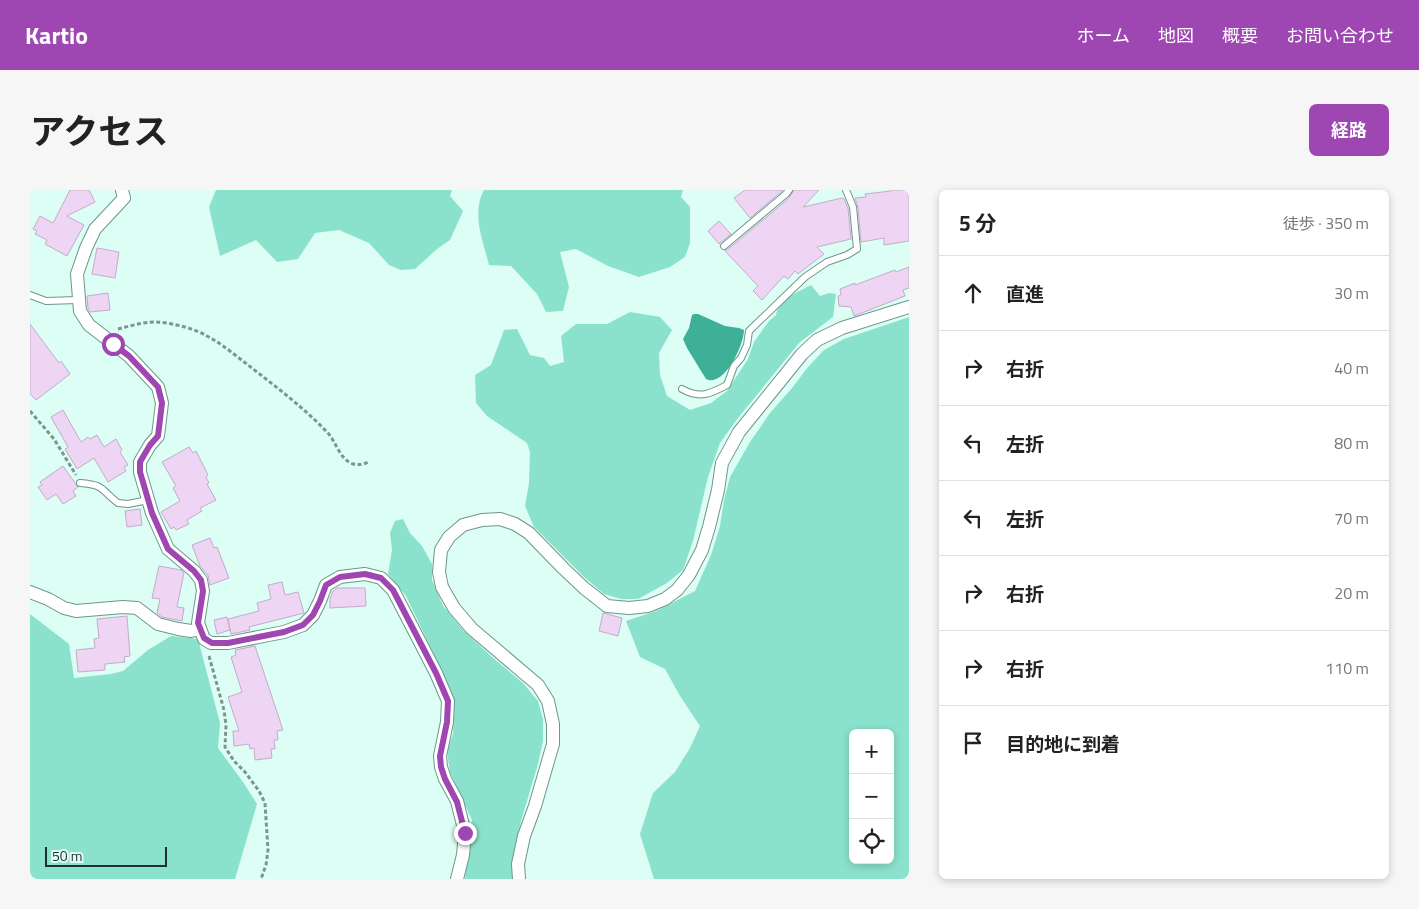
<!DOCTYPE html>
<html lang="ja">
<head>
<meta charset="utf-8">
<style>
	body { margin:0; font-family:"Titillium Web","Noto Sans JP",sans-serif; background:#f6f6f6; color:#222 }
	.controls { position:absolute; right:15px; bottom:15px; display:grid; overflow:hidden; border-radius:8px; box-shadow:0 2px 8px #0003 }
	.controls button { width:45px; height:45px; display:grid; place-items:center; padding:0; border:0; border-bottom:1px solid #e0e0e0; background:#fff; color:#222; font:25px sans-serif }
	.scale { position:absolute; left:15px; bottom:12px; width:122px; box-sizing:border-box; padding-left:5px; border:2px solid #20312d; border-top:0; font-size:14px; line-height:18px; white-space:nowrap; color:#20312d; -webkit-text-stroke:4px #dcfef4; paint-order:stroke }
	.stop { position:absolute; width:15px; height:15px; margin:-11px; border:4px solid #9e46b2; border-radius:50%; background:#fff }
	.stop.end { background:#9e46b2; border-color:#fff; box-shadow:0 1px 5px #0008 }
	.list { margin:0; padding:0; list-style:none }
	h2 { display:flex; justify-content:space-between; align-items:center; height:65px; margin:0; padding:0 20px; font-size:21px }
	h2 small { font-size:16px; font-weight:400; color:#767676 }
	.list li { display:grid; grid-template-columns:32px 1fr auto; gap:15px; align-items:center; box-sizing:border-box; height:75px; padding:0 20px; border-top:1px solid #e0e0e0 }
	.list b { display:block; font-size:19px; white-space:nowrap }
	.list em { font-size:16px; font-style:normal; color:#767676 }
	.icon { flex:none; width:28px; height:28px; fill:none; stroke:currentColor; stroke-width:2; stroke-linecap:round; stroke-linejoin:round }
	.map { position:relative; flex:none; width:879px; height:689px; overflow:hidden; border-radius:8px }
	header { display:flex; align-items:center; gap:30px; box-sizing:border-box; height:70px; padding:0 25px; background:#9e46b2; color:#fff }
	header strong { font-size:24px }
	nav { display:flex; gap:28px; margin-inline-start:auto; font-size:18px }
	.intro { display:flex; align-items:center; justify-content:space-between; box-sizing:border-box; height:120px; padding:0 30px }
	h1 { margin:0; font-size:35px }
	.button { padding:12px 22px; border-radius:8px; background:#9e46b2; color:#fff; font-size:18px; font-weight:700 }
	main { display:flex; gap:30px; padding:0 30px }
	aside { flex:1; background:#fff; border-radius:8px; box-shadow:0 2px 8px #0003 }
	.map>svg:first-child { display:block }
	.green { fill:#8be2cc; fill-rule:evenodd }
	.water { fill:#3fb098 }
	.building { fill:#edd5f3; stroke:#c3acc8 }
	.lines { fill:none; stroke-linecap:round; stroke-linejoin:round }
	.service-casing { stroke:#6d968b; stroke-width:8 }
	.minor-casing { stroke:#6d968b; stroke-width:14 }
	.path { stroke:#7c958e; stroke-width:3; stroke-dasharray:4 2.5; stroke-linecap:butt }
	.service { stroke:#fff; stroke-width:6 }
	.minor { stroke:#fff; stroke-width:12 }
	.route { stroke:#9e46b2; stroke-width:6 }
</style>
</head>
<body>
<header>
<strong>Kartio</strong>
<nav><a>ホーム</a><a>地図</a><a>概要</a><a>お問い合わせ</a></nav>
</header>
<div class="intro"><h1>アクセス</h1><a class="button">経路</a></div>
<main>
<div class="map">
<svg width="879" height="689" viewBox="0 0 879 689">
	<rect width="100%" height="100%" fill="#dcfef4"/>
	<g class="green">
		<polygon points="186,0 422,0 420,6 433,21 420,50 407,59 385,79 371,80 359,75 339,53 309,40 285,43 268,69 247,72 226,50 190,66 179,17"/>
		<path d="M454 0H653L651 7 660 17V53L655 67 640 77 609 87 578 76 546 59 530 62 539 97 533 121 516 122 507 104 481 76 459 75C453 51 441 23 454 0Z"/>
		<path d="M781 95 790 106 799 103 806 104 803 127 770 152 708 228 690 253 678 287 663 351 653 380 637 393 608 409H591L574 404 554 387 504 337 495 316 499 293 500 262 497 253 457 226 446 213 445 185 461 175 474 140 487 139 500 165 514 168 520 176 534 172 531 146 546 134H577L600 122 630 127 642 140 629 163 630 185 637 206 660 220 681 213 697 201 718 169 724 152 739 131 746 125C749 109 768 102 781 95Z"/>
		<path d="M879 127V689H624L610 644 623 603 645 582 660 558 670 536 650 506 635 479 610 467 596 431 626 421 665 401 681 365 690 336 694 310 700 287 720 252 740 223 762 198 778 177 794 160 814 149ZM823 543H860V670H823Z"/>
		<polygon points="373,329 380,343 392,356 402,374 402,390 413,416 434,441 462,467 493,493 508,511 513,529 513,551 508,574 491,631 482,674 483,689 435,689 437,657 442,630 420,582 417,561 423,544 424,518 420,498 376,406 358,384 362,360 360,343 365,331"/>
		<polygon points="0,424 39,454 44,488 81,484 93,481 118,460 141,446 168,449 190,533 188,558 213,592 227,614 205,689 0,689"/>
	</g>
	<path class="water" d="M664 124H668L695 136 709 138 714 140C714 155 694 198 676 189L657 158 653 149 659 138 662 125Z"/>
	<g class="building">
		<polygon points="40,0 59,0 65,12 37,26 54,35 37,66 15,54 17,50 5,44 7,41 3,39 10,26 23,33"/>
		<polygon points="715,0 753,0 720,28 704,8"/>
		<polygon points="764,0 789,0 773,17 812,8 813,9 814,9 818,18 821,49 787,57 794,64 768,84 765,81 758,89 754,86 732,110 723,101 728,96 695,61 707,52 759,8"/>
		<polygon points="861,0 877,0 879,7 879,51 854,55 854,48 831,52 828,17 825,8 836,7 835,4 861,1"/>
		<polygon points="689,31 701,44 689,54 678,41"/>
		<polygon points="67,58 89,62 85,88 62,84"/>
		<polygon points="879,77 879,98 873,100 875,106 824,126 821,117 809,116 808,106 811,105 810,99 825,93 825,95 865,80 866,82"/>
		<polygon points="78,103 80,120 60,122 58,118 57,106"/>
		<polygon points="0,134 29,173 31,171 40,184 6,210 0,204"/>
		<polygon points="33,220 51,252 58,247 60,249 67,245 74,257 86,249 92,260 90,262 98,275 94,277 96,281 78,292 64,268 47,279 35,259 38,257 21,227"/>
		<polygon points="159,257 163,263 166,261 178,285 176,287 179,293 177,294 186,310 170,318 172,321 157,330 159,334 146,340 144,337 141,339 131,322 150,311 143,298 146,296 132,272"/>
		<polygon points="33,276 48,297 43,301 46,306 33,314 26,304 17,310 8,297 12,295 10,292"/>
		<polygon points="110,319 112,335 97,337 95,321"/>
		<polygon points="180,348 184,358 187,357 199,388 180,395 178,385 170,376 162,355"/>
		<polygon points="129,376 151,380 154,383 147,417 154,418 152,431 132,427 127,423 130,409 122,408"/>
		<polygon points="252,392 255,405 268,402 274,423 219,437 220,440 201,444 198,429 229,421 227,413 241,409 238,395"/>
		<polygon points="307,398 335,398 336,416 300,418 300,409 303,401"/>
		<polygon points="573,423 592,428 588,446 569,441"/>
		<polygon points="97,426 100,466 94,467 95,472 75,474 75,480 48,482 46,460 65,458 64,449 69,448 67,429"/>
		<polygon points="197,427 200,440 187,444 184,430"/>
		<polygon points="225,456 253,540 247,541 248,550 244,550 245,559 241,559 242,568 225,570 224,558 220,559 219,554 204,556 203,541 209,541 198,507 212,502 201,467 206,465 205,460"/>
	</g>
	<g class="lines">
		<g class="service-casing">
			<g id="service">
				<polyline points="694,56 756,4 759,0"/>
				<polyline points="0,105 16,111 48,110"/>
				<path d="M652 199C670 209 680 204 697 195L704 176 711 168 717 155 719 141 775 87 797 72 817 65 827 59 823 17 816 0"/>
				<path d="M50 293C75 295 70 299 88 313L98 314 118 310"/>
			</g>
		</g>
		<g class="minor-casing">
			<g id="minor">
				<polyline points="92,0 94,8 65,39 56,58 47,84 50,121 59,135 99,166 128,197 132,213 128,246 120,255 110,272 110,282 122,323 138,359 164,381 171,390 173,401 168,433 174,449 181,453 198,453 254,442 273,435 283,425 290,411 296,395 310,387 335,384 351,388 363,400 406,483 418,511 417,532 410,566 411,577 415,589 427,611 435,643 433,665 427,689"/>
				<polyline points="0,402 18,409 34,418 46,421 93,417 107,418 128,434 148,439 161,441 170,439"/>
				<polyline points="489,689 488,674 494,646 505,616 523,554 523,534 518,511 508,495 442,439 424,418 412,397 409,382 411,360 419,347 433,335 452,330 470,329 485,334 499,343 533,378 554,398 577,416 599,418 618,416 635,409 647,400 659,385 672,360 679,337 688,300 692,273 709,242 772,164 787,150 812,138 879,117"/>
			</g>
		</g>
		<g class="path">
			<path d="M88 139C100 136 113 132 126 132 143 133 163 138 177 146 192 154 205 165 218 175 245 196 273 217 297 242 306 251 309 269 323 274 328 275 333 275 338 272"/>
			<polyline points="0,221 24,249 46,285"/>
			<polyline points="179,466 194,520 196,535 195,557 204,571 215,582 229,601 235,613 238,660 236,675 231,689"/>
		</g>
		<use href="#service" class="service"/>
		<use href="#minor" class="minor"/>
	</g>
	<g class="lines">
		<polyline class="route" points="83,154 99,166 128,197 132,213 128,246 120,255 110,272 110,282 122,323 138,359 164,381 171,390 173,401 168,433 174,448 182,453 198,453 254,442 273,435 283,425 290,411 296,395 310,387 335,384 351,388 363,400 406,483 418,511 417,532 410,566 411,577 415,589 427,612 435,643"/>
	</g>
</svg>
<div class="controls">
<button>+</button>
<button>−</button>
<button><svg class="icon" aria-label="locate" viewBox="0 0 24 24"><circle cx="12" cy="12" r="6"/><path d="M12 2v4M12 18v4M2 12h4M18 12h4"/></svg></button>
</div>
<div class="scale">50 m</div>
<div class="stop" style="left:83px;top:154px"></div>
<div class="stop end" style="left:435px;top:643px"></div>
</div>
<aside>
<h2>5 分<small>徒歩 · 350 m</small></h2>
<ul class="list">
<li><svg class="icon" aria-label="ahead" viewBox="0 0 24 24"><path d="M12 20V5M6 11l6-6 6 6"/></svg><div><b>直進</b></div><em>30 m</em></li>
<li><svg class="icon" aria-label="right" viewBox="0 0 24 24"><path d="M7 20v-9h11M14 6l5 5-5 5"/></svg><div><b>右折</b></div><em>40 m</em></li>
<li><svg class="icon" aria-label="left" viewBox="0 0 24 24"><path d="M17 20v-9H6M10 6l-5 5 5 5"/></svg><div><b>左折</b></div><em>80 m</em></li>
<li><svg class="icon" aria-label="left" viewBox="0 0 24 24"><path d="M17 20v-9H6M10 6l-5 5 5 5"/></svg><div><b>左折</b></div><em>70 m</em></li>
<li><svg class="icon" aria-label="right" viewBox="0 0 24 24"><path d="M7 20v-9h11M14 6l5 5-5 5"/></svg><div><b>右折</b></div><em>20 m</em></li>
<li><svg class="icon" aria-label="right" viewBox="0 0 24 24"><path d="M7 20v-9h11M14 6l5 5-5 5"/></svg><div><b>右折</b></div><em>110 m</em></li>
<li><svg class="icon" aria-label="arrive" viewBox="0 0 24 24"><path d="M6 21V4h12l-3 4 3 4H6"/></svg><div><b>目的地に到着</b></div></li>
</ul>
</aside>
</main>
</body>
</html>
